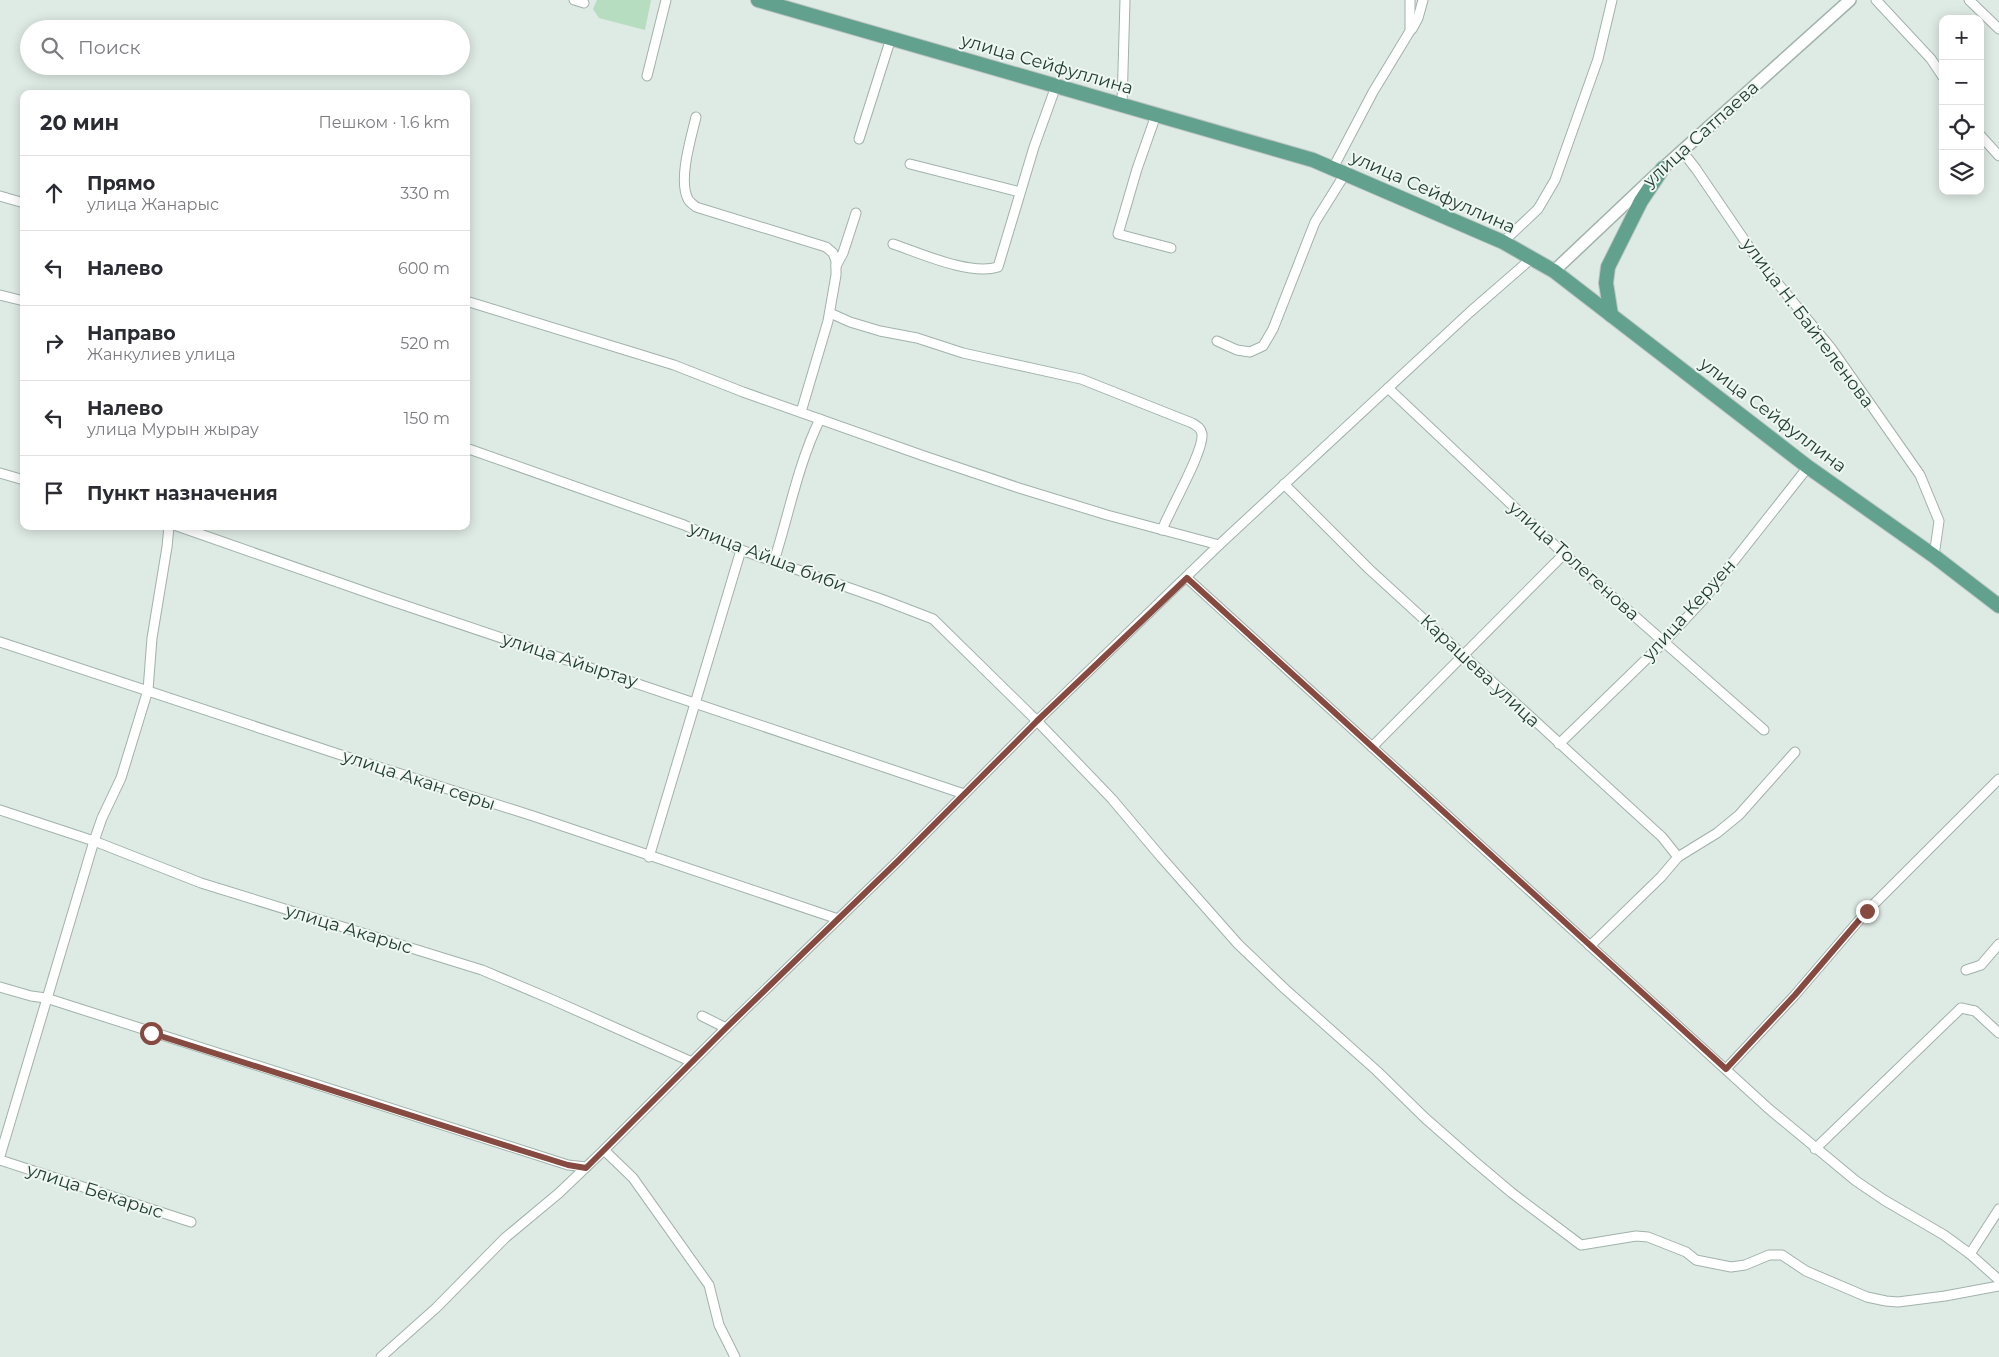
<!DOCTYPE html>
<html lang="ru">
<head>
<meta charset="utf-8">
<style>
	body { margin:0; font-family:Montserrat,sans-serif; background:#f2f2f3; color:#2b2b33 }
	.controls { position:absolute; right:15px; top:15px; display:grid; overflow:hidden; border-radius:10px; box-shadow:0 2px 12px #0003 }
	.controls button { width:45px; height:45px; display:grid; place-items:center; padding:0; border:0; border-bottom:1px solid #e1e1e2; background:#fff; color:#2b2b33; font:25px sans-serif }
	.stop { position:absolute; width:15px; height:15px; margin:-11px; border:4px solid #864a40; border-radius:50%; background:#fff }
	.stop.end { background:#864a40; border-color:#fff; box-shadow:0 1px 5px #0008 }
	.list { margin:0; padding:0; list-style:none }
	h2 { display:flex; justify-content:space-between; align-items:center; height:65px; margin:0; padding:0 20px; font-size:21px }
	h2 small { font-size:16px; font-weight:400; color:#7c7c81 }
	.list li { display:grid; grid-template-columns:32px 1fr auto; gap:15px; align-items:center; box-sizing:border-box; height:75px; padding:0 20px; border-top:1px solid #e1e1e2 }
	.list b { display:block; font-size:19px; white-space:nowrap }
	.list p { margin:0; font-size:16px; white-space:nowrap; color:#7c7c81 }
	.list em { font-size:16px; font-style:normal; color:#7c7c81 }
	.icon { flex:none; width:28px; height:28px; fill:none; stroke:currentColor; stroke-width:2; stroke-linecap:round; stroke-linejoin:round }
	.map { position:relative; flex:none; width:1999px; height:1357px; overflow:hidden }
	.search { position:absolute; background:#fff; box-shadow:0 2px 12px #0003; left:20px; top:20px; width:450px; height:55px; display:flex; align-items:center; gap:12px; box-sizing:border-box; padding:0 18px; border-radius:28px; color:#7c7c81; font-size:19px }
	.panel { position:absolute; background:#fff; box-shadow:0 2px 12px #0003; left:20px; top:90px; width:450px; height:440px; border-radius:10px }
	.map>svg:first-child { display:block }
	.green { fill:#b6ddbf }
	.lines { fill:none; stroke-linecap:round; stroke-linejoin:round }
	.minor-casing { stroke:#a1b2ab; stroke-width:11 }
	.tertiary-casing { stroke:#a1b2ab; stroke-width:14 }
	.primary-casing { stroke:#bcc4c2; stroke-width:16 }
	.minor { stroke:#fff; stroke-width:9 }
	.tertiary { stroke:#fff; stroke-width:11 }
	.primary { stroke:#62a18e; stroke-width:14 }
	.route { stroke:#864a40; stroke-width:6 }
	.labels { text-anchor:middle; stroke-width:4; stroke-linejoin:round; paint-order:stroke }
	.street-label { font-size:18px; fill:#1f3b32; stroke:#eff7f2 }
</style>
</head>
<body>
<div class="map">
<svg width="1999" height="1357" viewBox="0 0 1999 1357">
	<rect width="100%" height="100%" fill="#deeae4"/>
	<polygon class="green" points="597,0 651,0 645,30 599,18 593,9"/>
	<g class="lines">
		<g class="minor-casing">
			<g id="minor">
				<polyline points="574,0 584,3"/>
				<polyline points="1876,0 1931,59 1943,77"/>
				<polyline points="1969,0 1999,29"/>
				<polyline points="1412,29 1418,18 1423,0"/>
				<polyline points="647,76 666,0"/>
				<polyline points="1122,105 1125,0"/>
				<polyline points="1156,115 1137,169 1118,234 1171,248"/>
				<path d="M696 117C691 138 678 180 688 199 689 202 694 205 696 207L826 247 833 253 836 261V275L828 321 801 412"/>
				<polyline points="1980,135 1999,156"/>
				<polyline points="859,139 891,38"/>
				<polyline points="1682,151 1696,169 1756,257 1831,348 1920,475 1939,521 1934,556"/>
				<polyline points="910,164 1020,192"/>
				<polyline points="1333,168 1373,92 1410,31 1410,0"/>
				<polyline points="0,196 24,203"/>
				<polyline points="1503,242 1538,209 1555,180 1598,59 1612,0"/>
				<path d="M893 244C920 253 970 276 998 267L1034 147 1056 86"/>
				<polyline points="836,266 843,253 856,213"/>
				<polyline points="0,295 24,301"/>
				<polyline points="466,301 674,365 743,392 924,456 1019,488 1107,515 1219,545"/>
				<path d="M830 313 850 322 880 331 917 338 963 353 1081 379 1192 423C1197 426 1201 428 1202 434 1204 451 1170 509 1162 530"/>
				<polyline points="1217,341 1237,350 1250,352 1263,346 1273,329 1315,222 1345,174"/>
				<polyline points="1388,388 1564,554 1764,730"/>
				<polyline points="466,448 684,525 741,550 881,599 933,619 1037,721 1112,799 1161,857 1238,944 1285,989 1377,1071 1425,1118 1474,1161 1512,1193 1581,1245 1636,1236 1648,1237 1686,1252 1696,1260 1731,1267 1745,1265 1769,1255 1782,1255 1806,1271 1867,1297 1886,1301 1898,1302 1945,1296 1999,1286"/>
				<polyline points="0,473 24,480"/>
				<polyline points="1284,484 1369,569 1662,837 1678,857"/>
				<polyline points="177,526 380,597 964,794"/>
				<path d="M774 561C789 514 798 464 820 419"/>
				<polyline points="1187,578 1769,1109 1856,1181 1884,1200 1944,1235 1970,1254 1999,1280"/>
				<polyline points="0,642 338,754 533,816 838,919"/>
				<polyline points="1559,744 1664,642 1703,600 1808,467"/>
				<polyline points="1372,747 1564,554"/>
				<polyline points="0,810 94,841 201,883 482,970 553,1000 692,1062"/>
				<polyline points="649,857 741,550"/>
				<polyline points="1590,946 1661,877 1678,857 1717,833 1739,815 1795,752"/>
				<polyline points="1966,970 1981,965 1999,944"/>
				<polyline points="0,987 31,996 46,998 568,1165 586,1167"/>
				<polyline points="702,1016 726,1028"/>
				<polyline points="1726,1069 1795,995 1867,911 1999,779"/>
				<polyline points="1815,1149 1961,1008 1975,1011 1999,1033"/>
				<polyline points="604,1150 633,1178 709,1285 719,1325 735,1357"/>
				<polyline points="0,1156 94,841 102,818 121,778 148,690 152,638 167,547 169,526"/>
				<polyline points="0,1160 191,1222"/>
				<polyline points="1970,1254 1999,1209"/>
				<polyline points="381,1357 436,1308 505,1238 559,1193 604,1150 726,1028 899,860 1037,721 1219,545 1470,312 1532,258"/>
			</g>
		</g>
		<g class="tertiary-casing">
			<polyline id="tertiary" points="1554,271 1663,168 1850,0"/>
		</g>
		<g class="primary-casing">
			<g id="primary">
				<polyline points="758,0 1313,160 1503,242 1554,271 1808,467 1934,556 1999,606"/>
				<polyline points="1611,315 1606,283 1608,267 1641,201 1663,168"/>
			</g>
		</g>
		<use href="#minor" class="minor"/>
		<use href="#tertiary" class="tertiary"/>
		<use href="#primary" class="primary"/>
	</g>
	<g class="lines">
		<polyline class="route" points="151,1033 523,1151 568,1165 586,1168 726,1028 899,860 1037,721 1187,578 1726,1069 1795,995 1867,911"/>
	</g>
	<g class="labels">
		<g class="street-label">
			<text transform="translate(1047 64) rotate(16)" y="6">улица Сейфуллина</text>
			<text transform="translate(1701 134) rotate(-42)" y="6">улица Сатпаева</text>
			<text transform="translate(1433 192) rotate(24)" y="6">улица Сейфуллина</text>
			<text transform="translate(1808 323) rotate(53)" y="6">улица Н. Байтеленова</text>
			<text transform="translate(1773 415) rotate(37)" y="6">улица Сейфуллина</text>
			<text transform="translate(768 557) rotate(21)" y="6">улица Айша биби</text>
			<text transform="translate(1574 561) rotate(42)" y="6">улица Толегенова</text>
			<text transform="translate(1689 610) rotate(-48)" y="6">улица Керуен</text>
			<text transform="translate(570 660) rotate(18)" y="6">улица Айыртау</text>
			<text transform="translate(1480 671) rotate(43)" y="6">Карашева улица</text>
			<text transform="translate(419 780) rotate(18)" y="6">улица Акан серы</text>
			<text transform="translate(349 929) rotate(17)" y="6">улица Акарыс</text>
			<text transform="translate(95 1191) rotate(18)" y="6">улица Бекарыс</text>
		</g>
	</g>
</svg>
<div class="controls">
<button>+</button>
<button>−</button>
<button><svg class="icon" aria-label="locate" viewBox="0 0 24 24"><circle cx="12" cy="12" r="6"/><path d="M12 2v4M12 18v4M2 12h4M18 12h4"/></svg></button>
<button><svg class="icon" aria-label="layers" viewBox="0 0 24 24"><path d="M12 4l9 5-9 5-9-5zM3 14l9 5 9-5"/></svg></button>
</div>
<div class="stop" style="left:151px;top:1033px"></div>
<div class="stop end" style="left:1867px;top:911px"></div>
<div class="search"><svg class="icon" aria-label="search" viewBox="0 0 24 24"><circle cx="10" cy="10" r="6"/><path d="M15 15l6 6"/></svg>Поиск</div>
<section class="panel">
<h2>20 мин<small>Пешком · 1.6 km</small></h2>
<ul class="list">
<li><svg class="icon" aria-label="ahead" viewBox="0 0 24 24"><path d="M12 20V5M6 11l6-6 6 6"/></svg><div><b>Прямо</b><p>улица Жанарыс</p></div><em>330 m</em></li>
<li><svg class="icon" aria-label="left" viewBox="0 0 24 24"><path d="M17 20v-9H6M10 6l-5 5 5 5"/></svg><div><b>Налево</b></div><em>600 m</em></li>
<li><svg class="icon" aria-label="right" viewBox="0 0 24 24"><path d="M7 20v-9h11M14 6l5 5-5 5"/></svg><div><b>Направо</b><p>Жанкулиев улица</p></div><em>520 m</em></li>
<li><svg class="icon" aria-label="left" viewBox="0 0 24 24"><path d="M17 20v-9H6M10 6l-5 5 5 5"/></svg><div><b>Налево</b><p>улица Мурын жырау</p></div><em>150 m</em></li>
<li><svg class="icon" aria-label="arrive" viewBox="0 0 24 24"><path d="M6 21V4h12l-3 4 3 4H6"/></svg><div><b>Пункт назначения</b></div></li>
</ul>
</section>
</div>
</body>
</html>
